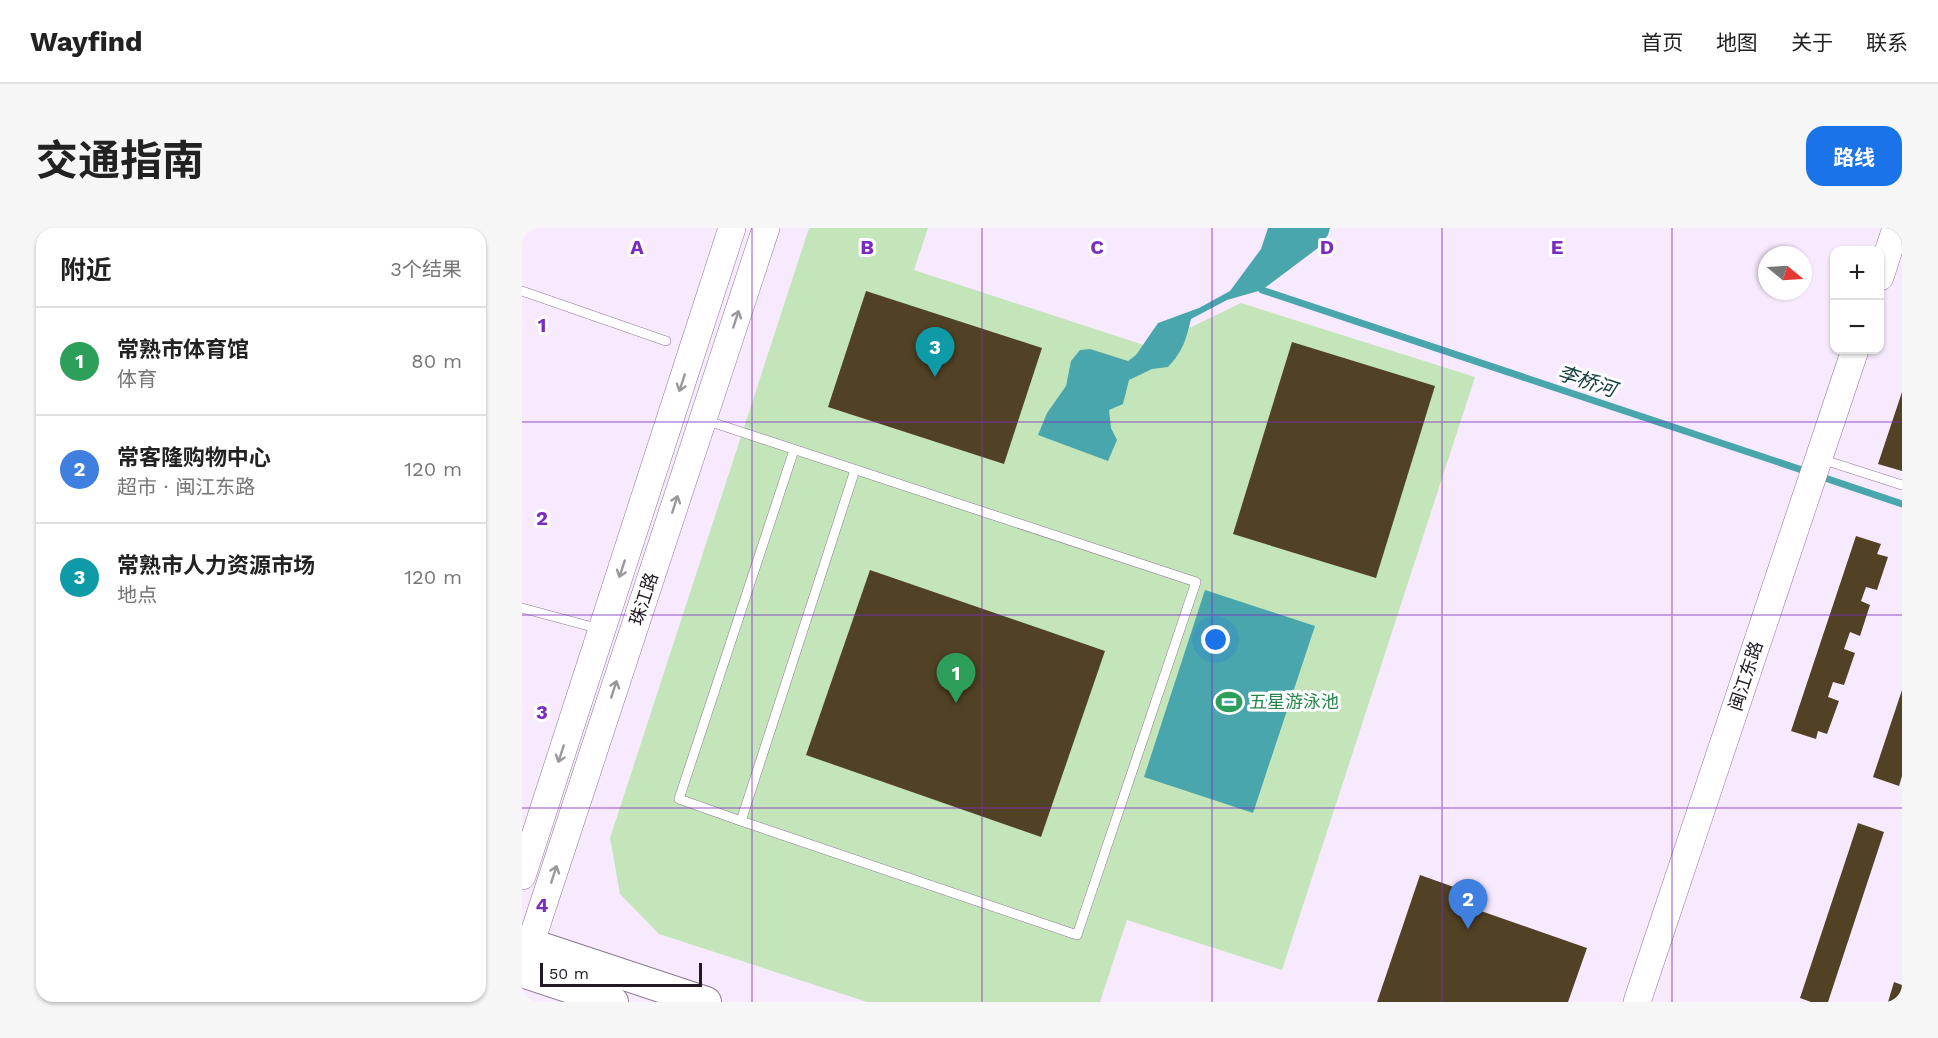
<!DOCTYPE html>
<html lang="zh">
<head>
<meta charset="utf-8">
<style>
	body { margin:0; font-family:"Work Sans","Noto Sans SC",sans-serif; background:#f6f6f6; color:#222 }
	.controls { position:absolute; right:18px; top:18px; display:grid; overflow:hidden; border-radius:12px; box-shadow:0 2px 4px #0004 }
	.controls button { width:54px; height:54px; display:grid; place-items:center; padding:0; border:0; border-bottom:2px solid #e0e0e0; background:#fff; color:#222; font:30px sans-serif }
	.compass { position:absolute; left:1236px; top:18px; width:54px; height:54px; border-radius:50%; background:#fff; box-shadow:0 2px 4px #0004; rotate:108deg }
	.scale { position:absolute; left:18px; bottom:15px; width:162px; box-sizing:border-box; padding-left:6px; border:3px solid #211924; border-top:0; font-size:16px; line-height:21px; white-space:nowrap; color:#211924; -webkit-text-stroke:4px #fff; paint-order:stroke }
	.you { position:absolute; left:694px; top:412px; width:21px; height:21px; margin:-15px; border:4px solid #fff; border-radius:50%; background:#1a73e8; box-shadow:0 0 0 9px #1a73e833 }
	.badge { display:grid; place-items:center; width:39px; height:39px; border-radius:50%; background:#1a73e8; color:#fff; font-size:20px; font-weight:700 }
	.pin { position:absolute; translate:-50% -50px; filter:drop-shadow(0 2px 3px #0008) }
	.pin::after { content:''; position:absolute; top:32px; width:21px; height:18px; background:inherit; clip-path:polygon(0 0,100% 0,50% 100%) }
	.list { margin:0; padding:0; list-style:none }
	h2 { display:flex; justify-content:space-between; align-items:center; height:78px; margin:0; padding:0 24px; font-size:26px }
	h2 small { font-size:20px; font-weight:400; color:#767676 }
	.list li { display:grid; grid-template-columns:39px 1fr auto; gap:18px; align-items:center; box-sizing:border-box; height:108px; padding:0 24px; border-top:2px solid #e0e0e0 }
	.list b { display:block; font-size:22px; white-space:nowrap }
	.list p { margin:0; font-size:20px; white-space:nowrap; color:#767676 }
	.list em { font-size:20px; font-style:normal; color:#767676 }
	.map { position:relative; flex:none; width:1380px; height:774px; overflow:hidden; border-radius:18px }
	header { display:flex; align-items:center; gap:36px; box-sizing:border-box; height:84px; padding:0 30px; background:#fff; border-bottom:2px solid #e0e0e0 }
	header strong { font-size:28px }
	nav { display:flex; gap:33px; margin-inline-start:auto; font-size:21px }
	.intro { display:flex; align-items:center; justify-content:space-between; box-sizing:border-box; height:144px; padding:0 36px }
	h1 { margin:0; font-size:42px }
	.button { padding:15px 27px; border-radius:18px; background:#1a73e8; color:#fff; font-size:21px; font-weight:700 }
	main { display:flex; gap:36px; padding:0 36px }
	aside { flex:1; background:#fff; border-radius:18px; box-shadow:0 2px 4px #0004 }
	.map>svg:first-child { display:block }
	.green { fill:#c4e5ba }
	.water { fill:#4aa6ad }
	.lines { fill:none; stroke-linecap:round; stroke-linejoin:round }
	.stream { stroke:#4aa6ad; stroke-width:7 }
	.building { fill:#524225 }
	.lane-casing { stroke:#8b7794; stroke-width:10 }
	.secondary-casing { stroke:#8b7794; stroke-width:28 }
	.primary-casing { stroke:#8b7794; stroke-width:32 }
	.lane { stroke:#fff; stroke-width:9 }
	.secondary { stroke:#fff; stroke-width:27 }
	.primary { stroke:#fff; stroke-width:30 }
	.oneway { stroke:#9b989c }
	.grid { fill:none; stroke:#7b2cbf; stroke-width:1.5; stroke-opacity:0.55 }
	.labels { text-anchor:middle; stroke-width:6; stroke-linejoin:round; paint-order:stroke }
	.street-label { font-size:18px; fill:#211924; stroke:#fff }
	.leisure-label { font-size:18px; fill:#27864d; stroke:#fff; text-anchor:start }
	.water-label { font-size:20px; font-style:italic; fill:#154043; stroke:#fff }
	.grid-label { font-size:20px; text-anchor:middle; font-weight:bold; fill:#7b2cbf; stroke:#fff; stroke-width:6; stroke-linejoin:round; paint-order:stroke }
</style>
</head>
<body>
<header>
<strong>Wayfind</strong>
<nav><a>首页</a><a>地图</a><a>关于</a><a>联系</a></nav>
</header>
<div class="intro"><h1>交通指南</h1><a class="button">路线</a></div>
<main>
<aside>
<h2>附近<small>3个结果</small></h2>
<ul class="list">
<li><span class="badge" style="background:#2e9e5b">1</span><div><b>常熟市体育馆</b><p>体育</p></div><em>80 m</em></li>
<li><span class="badge" style="background:#3f7fe0">2</span><div><b>常客隆购物中心</b><p>超市 · 闽江东路</p></div><em>120 m</em></li>
<li><span class="badge" style="background:#0f9aa8">3</span><div><b>常熟市人力资源市场</b><p>地点</p></div><em>120 m</em></li>
</ul>
</aside>
<div class="map">
<svg width="1380" height="774" viewBox="0 0 1380 774">
	<rect width="100%" height="100%" fill="#f8eafe"/>
	<polygon class="green" points="287,0 406,0 392,42 628,119 719,75 953,149 760,742 605,692 578,774 345,774 137,706 98,666 88,610"/>
	<g class="water">
		<path d="M746 0H808L806 7 796 20 740 62 705 72 669 91C664 112 661 123 646 139L630 141 607 152 601 176 587 182 589 200 595 212 586 233 516 207 525 185 544 158 549 133 558 122 568 121 606 133 614 127 636 95 677 80 708 63 739 21Z"/>
		<polygon points="683,362 793,398 731,585 622,549"/>
	</g>
	<g class="lines">
		<g class="stream">
			<polyline points="740,62 1286,244"/>
			<polyline points="1297,248 1380,276"/>
		</g>
	</g>
	<g class="building">
		<polygon points="344,63 520,120 482,236 306,179"/>
		<polygon points="770,114 913,158 854,350 711,306"/>
		<polygon points="1380,164 1380,243 1356,236"/>
		<polygon points="1334,308 1359,316 1355,326 1366,329 1355,362 1344,359 1339,373 1348,377 1338,408 1328,404 1322,421 1333,425 1322,457 1311,454 1306,469 1317,473 1305,506 1296,503 1294,511 1269,503"/>
		<polygon points="348,342 583,423 519,609 284,527"/>
		<polygon points="1380,462 1380,548 1377,558 1351,549"/>
		<polygon points="1336,595 1362,604 1306,774 1289,774 1278,770"/>
		<polygon points="898,647 963,670 959,683 1065,720 1046,774 855,774"/>
		<polygon points="1372,754 1380,757 1380,774 1366,774"/>
	</g>
	<g class="lines">
		<g class="lane-casing">
			<g id="lane">
				<polyline points="0,63 144,113"/>
				<polyline points="183,192 674,354 555,707 219,593 333,242"/>
				<polyline points="1299,231 1380,257"/>
				<polyline points="0,380 78,401"/>
				<polyline points="219,593 157,571 272,222"/>
			</g>
		</g>
		<g class="secondary-casing">
			<g id="secondary">
				<polyline points="1358,49 1374,0"/>
				<polyline points="0,648 210,0"/>
				<polyline points="2,735 244,0"/>
				<polyline points="1115,774 1333,122"/>
			</g>
		</g>
		<g class="primary-casing">
			<g id="primary">
				<polyline points="0,713 184,774"/>
				<polyline points="0,744 91,774"/>
			</g>
		</g>
		<use href="#lane" class="lane"/>
		<use href="#secondary" class="secondary"/>
		<use href="#primary" class="primary"/>
	</g>
	<defs><path id="oneway-shaft" d="M-6 0H5M1.5-3L5.5 0L1.5 3" fill="none" stroke-width="1.6" stroke-linecap="round" stroke-linejoin="round" transform="scale(1.5)"/></defs>
	<g class="oneway">
		<use href="#oneway-shaft" transform="translate(214 91) rotate(-72)"/>
		<use href="#oneway-shaft" transform="translate(160 155) rotate(108)"/>
		<use href="#oneway-shaft" transform="translate(153 276) rotate(-72)"/>
		<use href="#oneway-shaft" transform="translate(100 341) rotate(108)"/>
		<use href="#oneway-shaft" transform="translate(92 461) rotate(-72)"/>
		<use href="#oneway-shaft" transform="translate(39 526) rotate(108)"/>
		<use href="#oneway-shaft" transform="translate(32 646) rotate(-72)"/>
	</g>
	<path class="grid" d="M230 0V774M460 0V774M690 0V774M920 0V774M1150 0V774M0 194H1380M0 387H1380M0 580H1380"/>
	<defs>
		<g id="stadium-bare" transform="scale(2.07)"><path d="M0-5a6.5 5 0 1 0 0 10a6.5 5 0 1 0 0-10ZM-3.5-1.8h7v3.6h-7Z" fill="#2e9e5b" stroke="#fff" stroke-width="2.5" paint-order="stroke"/></g>
	</defs>
	<g fill-rule="evenodd">
		<use href="#stadium-bare" x="707" y="474"/>
	</g>
	<g class="labels">
		<g class="street-label">
			<text transform="translate(122 371) rotate(-72)" y="6">珠江路</text>
			<text transform="translate(1224 448) rotate(-72)" y="6">闽江东路</text>
		</g>
		<g class="leisure-label">
			<text x="727" y="480">五星游泳池</text>
		</g>
		<g class="water-label">
			<text transform="translate(1065 153) rotate(18)" y="7">李桥河</text>
		</g>
	</g>
	<g class="grid-label">
		<text x="115" y="26">A</text>
		<text x="345" y="26">B</text>
		<text x="575" y="26">C</text>
		<text x="805" y="26">D</text>
		<text x="1035" y="26">E</text>
		<text x="20" y="104">1</text>
		<text x="20" y="297">2</text>
		<text x="20" y="491">3</text>
		<text x="20" y="684">4</text>
	</g>
</svg>
<div class="controls">
<button>+</button>
<button>−</button>
</div>
<svg class="compass" viewBox="-18 -18 36 36"><path d="M0-13l5 13h-10z" fill="#e53935"/><path d="M0 13l5-13h-10z" fill="#767676"/></svg>
<div class="scale">50 m</div>
<div class="you"></div>
<div class="pin badge" style="left:434px;top:475px;background:#2e9e5b">1</div>
<div class="pin badge" style="left:946px;top:701px;background:#3f7fe0">2</div>
<div class="pin badge" style="left:413px;top:149px;background:#0f9aa8">3</div>
</div>
</main>
</body>
</html>
